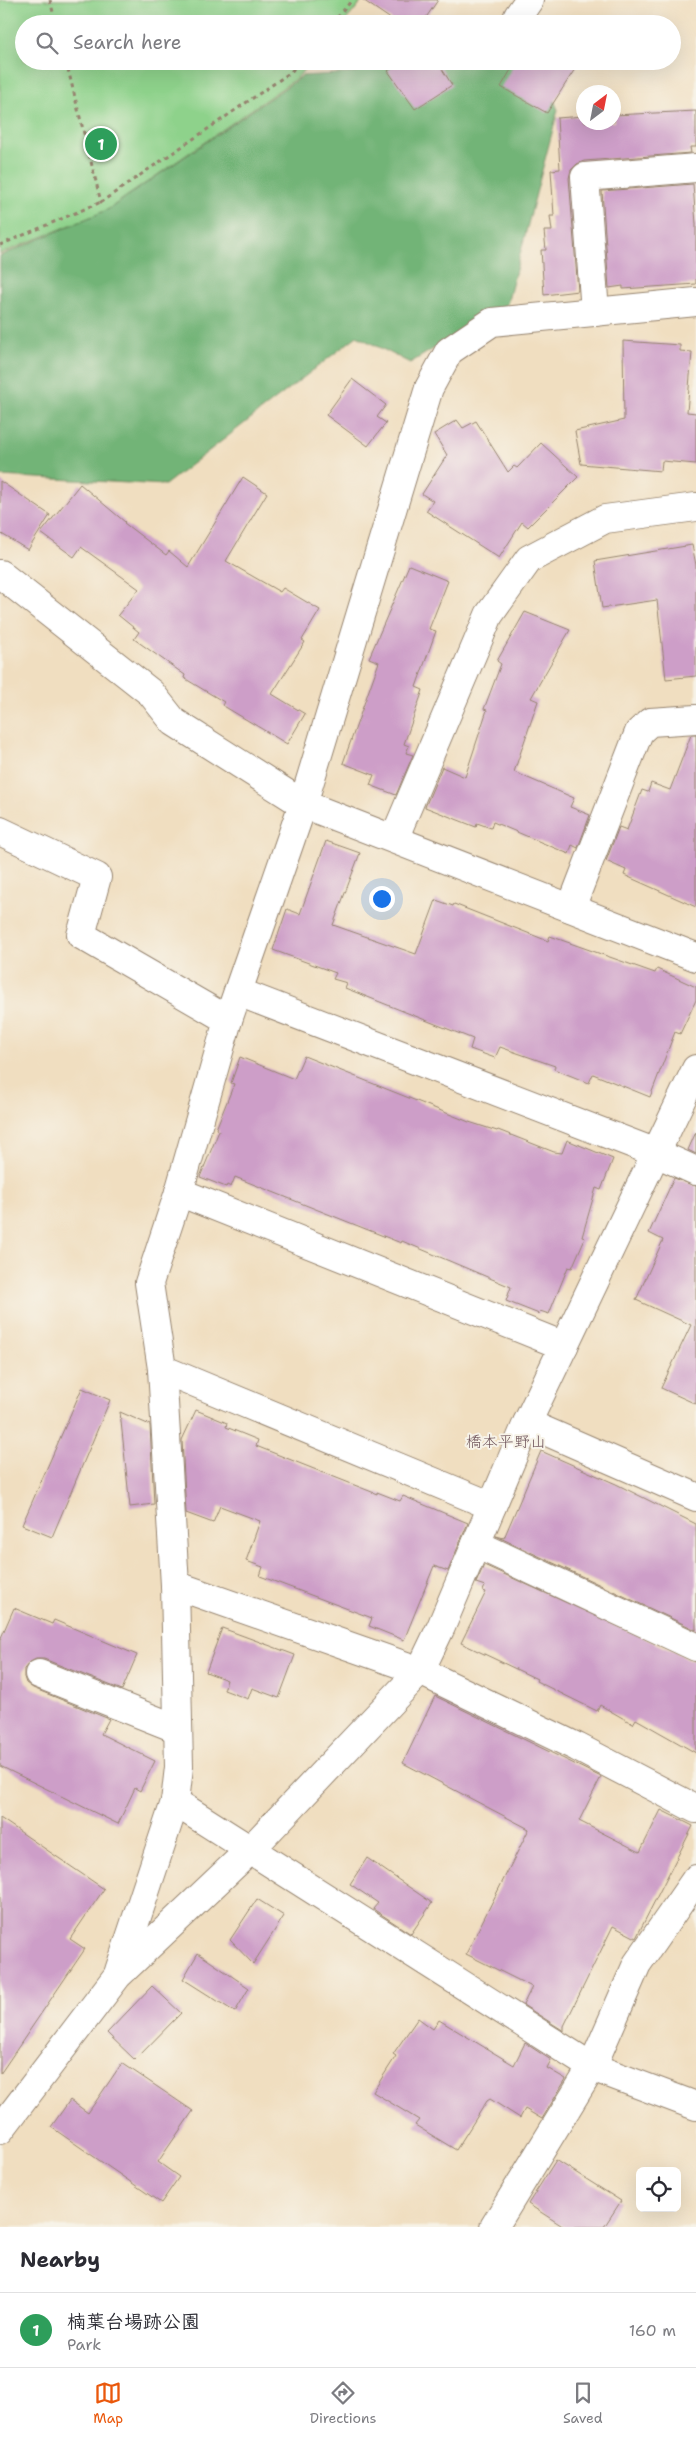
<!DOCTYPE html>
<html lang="en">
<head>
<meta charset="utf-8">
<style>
	body { margin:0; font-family:"Shantell Sans","Klee One",sans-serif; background:#f7f7f7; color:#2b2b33 }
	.controls { position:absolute; right:15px; bottom:15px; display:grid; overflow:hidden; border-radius:8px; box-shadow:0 5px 20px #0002 }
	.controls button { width:45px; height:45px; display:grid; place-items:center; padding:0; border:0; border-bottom:1px solid #e1e1e2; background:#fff; color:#2b2b33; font:25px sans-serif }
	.compass { position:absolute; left:576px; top:85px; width:45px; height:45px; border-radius:50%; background:#fff; box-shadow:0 5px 20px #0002; rotate:32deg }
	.you { position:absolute; left:381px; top:898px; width:18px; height:18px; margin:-12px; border:4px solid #fff; border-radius:50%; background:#1a73e8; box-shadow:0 0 0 8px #1a73e833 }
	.badge { display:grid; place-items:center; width:32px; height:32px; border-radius:50%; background:#ea580c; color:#fff; font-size:16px; font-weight:700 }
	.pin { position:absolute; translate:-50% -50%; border:2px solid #fff; box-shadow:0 1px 5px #0006 }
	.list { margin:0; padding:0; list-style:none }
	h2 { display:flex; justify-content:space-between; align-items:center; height:65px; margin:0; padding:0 20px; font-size:21px }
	h2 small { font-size:16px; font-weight:400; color:#7c7c81 }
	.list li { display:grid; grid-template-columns:32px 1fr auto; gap:15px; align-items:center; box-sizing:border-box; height:75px; padding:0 20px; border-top:1px solid #e1e1e2 }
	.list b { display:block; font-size:19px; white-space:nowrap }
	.list p { margin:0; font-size:16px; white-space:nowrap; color:#7c7c81 }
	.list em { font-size:16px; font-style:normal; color:#7c7c81 }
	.icon { flex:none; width:28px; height:28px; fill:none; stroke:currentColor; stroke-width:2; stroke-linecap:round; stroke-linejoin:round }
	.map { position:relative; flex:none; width:696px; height:2227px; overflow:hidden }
	.search { position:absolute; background:#fff; box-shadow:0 5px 20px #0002; left:15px; right:15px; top:15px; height:55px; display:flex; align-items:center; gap:12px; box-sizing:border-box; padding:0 18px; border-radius:28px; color:#7c7c81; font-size:19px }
	.sheet { height:140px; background:#fff }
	nav { display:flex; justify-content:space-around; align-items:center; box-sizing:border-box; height:70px; border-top:1px solid #e1e1e2; background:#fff; font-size:14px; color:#7c7c81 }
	nav a { display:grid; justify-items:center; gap:2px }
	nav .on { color:#ea580c }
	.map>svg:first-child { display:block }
	.green { fill:#8ed28b; stroke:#647e54 }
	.forest { fill:#72b477; stroke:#566f4a }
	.building { fill:#cd9ec8 }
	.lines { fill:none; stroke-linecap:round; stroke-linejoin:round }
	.minor-casing { stroke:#96846f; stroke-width:30 }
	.path { stroke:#96846f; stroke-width:3; stroke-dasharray:4 4; stroke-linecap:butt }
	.minor { stroke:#fff; stroke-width:28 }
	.labels { text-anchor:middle; stroke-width:4; stroke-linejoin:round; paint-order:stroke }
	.neighbourhood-label { font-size:16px; fill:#6e535a; stroke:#f7f3e8 }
</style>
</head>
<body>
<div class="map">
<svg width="696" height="2227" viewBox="0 0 696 2227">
	<rect width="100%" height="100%" fill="#f7f3e8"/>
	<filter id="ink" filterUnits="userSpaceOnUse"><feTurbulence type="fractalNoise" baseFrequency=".02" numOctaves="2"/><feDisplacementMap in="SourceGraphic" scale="10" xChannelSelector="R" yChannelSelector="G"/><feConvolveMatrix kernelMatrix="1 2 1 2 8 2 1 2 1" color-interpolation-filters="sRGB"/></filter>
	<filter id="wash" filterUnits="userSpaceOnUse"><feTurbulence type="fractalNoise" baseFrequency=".0096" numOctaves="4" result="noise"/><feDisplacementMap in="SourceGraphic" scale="20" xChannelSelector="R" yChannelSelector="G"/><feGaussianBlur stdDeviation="1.12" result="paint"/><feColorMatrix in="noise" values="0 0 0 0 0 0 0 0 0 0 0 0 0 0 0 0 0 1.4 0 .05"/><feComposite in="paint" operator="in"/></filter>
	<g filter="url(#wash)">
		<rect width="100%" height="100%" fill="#f0dec0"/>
		<polygon class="green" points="0,0 363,0 343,24 24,24 24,61 311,61 298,77 107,210 0,254"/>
		<polygon class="forest" points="381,61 538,61 558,110 507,304 410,363 357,336 165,485 0,476 0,256 109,209 302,76 354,73"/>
		<g id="blocks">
			<g class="building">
				<polygon points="363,0 438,0 425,19 430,24 398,24"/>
				<polygon points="399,61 437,61 452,85 415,109 388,71"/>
				<polygon points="516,61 580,61 547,113 501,87"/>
				<polygon points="696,111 696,147 690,147 691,153 584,161 577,164 571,170 569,178 578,291 544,295 541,250 546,250 544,231 552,231 550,216 554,216 551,170 560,169 557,118 584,116 584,122 614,122 614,115"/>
				<polygon points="693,184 696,224 696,284 623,289 623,286 609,288 602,191"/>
				<polygon points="623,341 680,345 680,351 692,352 687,412 696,413 696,464 662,461 661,471 581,464 575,431 624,420"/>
				<polygon points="352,379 386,405 377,417 386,423 368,446 326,415"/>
				<polygon points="457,420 463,428 476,421 508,472 514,466 517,468 541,443 578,477 528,527 522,522 499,558 426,511 433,501 422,494 447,455 434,434"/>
				<polygon points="243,477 267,493 226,561 280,592 283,588 320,610 302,640 305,642 272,694 305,714 287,744 222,705 224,702 184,678 185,675 134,639 139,632 118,615 139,589 81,547 74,557 41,533 80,484 125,522 124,523 166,555 169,551 188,567"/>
				<polygon points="0,481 50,515 28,550 0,533"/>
				<polygon points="692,545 696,565 696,676 666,679 657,600 602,608 595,561"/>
				<polygon points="409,565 448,581 429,629 436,631 416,687 423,690 404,744 409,746 406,753 413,755 396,795 370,785 374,775 343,763 379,662 369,658"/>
				<polygon points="525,612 570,630 531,698 538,701 514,772 574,798 570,807 590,815 578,848 572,845 569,854 493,822 491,828 477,823 476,827 425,807 442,767 465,777 487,710 484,709 501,664 497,661"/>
				<polygon points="691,735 696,735 696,907 624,875 626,870 606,861 619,827 627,830 642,790 648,792 651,783 670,790"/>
				<polygon points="326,841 360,853 333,925 416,954 436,900 453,906 454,904 548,941 550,936 655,973 657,969 696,987 696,1000 680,1034 675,1032 650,1097 593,1074 589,1083 554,1069 555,1066 500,1047 495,1058 470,1049 473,1039 345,988 347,983 333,979 336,973 273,950 287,909 300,914"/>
				<polygon points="304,1056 469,1122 497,1131 498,1130 554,1152 562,1153 567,1140 613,1159 601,1190 596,1188 582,1237 585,1238 572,1268 568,1267 549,1314 540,1311 539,1314 506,1301 511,1287 402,1241 401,1243 235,1177 231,1187 227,1185 226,1187 200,1177 219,1131 216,1129 234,1084 231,1083 240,1057 294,1079"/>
				<polygon points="696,1132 696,1154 688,1150"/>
				<polygon points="674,1178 696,1186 696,1404 661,1388 691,1325 636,1300 663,1240 649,1233"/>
				<polygon points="82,1388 110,1400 52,1537 22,1525"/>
				<polygon points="196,1410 227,1423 226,1427 258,1440 256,1446 377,1494 377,1492 400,1501 403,1496 468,1523 448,1571 434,1566 404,1640 369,1626 372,1618 260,1576 263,1567 246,1561 260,1521 220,1506 213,1523 186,1513 182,1440"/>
				<polygon points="120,1412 150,1425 154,1504 130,1507"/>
				<polygon points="541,1451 616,1484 696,1524 696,1630 496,1536 504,1538"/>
				<polygon points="484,1565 696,1662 696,1753 636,1719 633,1724 600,1705 597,1711 536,1681 537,1679 461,1643 486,1592 483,1591 485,1586 476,1583"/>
				<polygon points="14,1608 52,1624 54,1620 137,1655 122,1690 44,1659 36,1659 30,1662 24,1669 24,1677 26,1683 33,1688 109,1719 101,1734 155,1761 140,1791 135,1788 118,1824 0,1766 0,1640"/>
				<polygon points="222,1628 295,1655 279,1698 252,1688 248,1699 224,1690 227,1680 206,1672"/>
				<polygon points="435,1696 601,1777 579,1821 640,1852 661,1810 693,1826 636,1938 613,1926 564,2026 564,2031 523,2005 532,1987 466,1954 529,1829 403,1763"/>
				<polygon points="0,1818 104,1889 70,1939 85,1949 0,2074"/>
				<polygon points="367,1858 432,1903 411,1934 373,1909 378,1903 350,1884"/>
				<polygon points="257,1899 284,1916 253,1964 230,1940"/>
				<polygon points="198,1953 249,1988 235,2012 183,1979"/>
				<polygon points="152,1986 181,2013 135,2060 107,2033"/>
				<polygon points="418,2018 433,2029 439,2020 514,2065 525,2043 551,2060 547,2068 566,2079 542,2119 525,2109 520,2118 490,2099 487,2101 456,2150 415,2125 419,2120 373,2092 396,2056 393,2054"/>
				<polygon points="122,2063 193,2111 158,2162 179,2177 161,2203 51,2127 70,2100 88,2113"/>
				<polygon points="556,2160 621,2201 604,2227 564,2227 528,2204"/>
			</g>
		</g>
	</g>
	<g filter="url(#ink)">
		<use href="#blocks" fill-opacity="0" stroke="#96846f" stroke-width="1"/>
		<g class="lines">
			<g class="minor-casing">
				<g id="minor">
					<polyline points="518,16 529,0"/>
					<polyline points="696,302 492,322 449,351 429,388 303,804 228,1020 179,1192 149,1283 162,1369 175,1585 179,1767 175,1802 592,2067 696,2106"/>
					<polyline points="595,312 585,177 696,168"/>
					<polyline points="0,574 151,693 174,722 303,804 696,957"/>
					<polyline points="0,831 97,877 81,935 228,1020"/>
					<polyline points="394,839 489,615 529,559 605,519 696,507"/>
					<polyline points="571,908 639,732 650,722 696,719"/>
					<polyline points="238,992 654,1152 696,1171"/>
					<polyline points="179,1192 564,1346"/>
					<polyline points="162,1369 492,1506"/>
					<polyline points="527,1423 696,1497"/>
					<polyline points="476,1544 696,1647"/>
					<polyline points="175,1585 420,1671 577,1747 696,1809"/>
					<polyline points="39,1674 178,1729"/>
					<polyline points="119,1971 175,1802"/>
					<polyline points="0,2130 118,1975 250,1850 420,1671 441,1627 527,1423 696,1069"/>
					<polyline points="494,2227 592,2067 637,1964 696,1879"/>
				</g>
			</g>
			<g class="path">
				<polyline points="50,0 56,24"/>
				<polyline points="332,24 352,0"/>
				<polyline points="66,61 101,202 291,72 300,61"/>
				<polyline points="0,245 101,202"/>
			</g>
			<use href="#minor" class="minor"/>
		</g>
	</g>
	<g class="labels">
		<g class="neighbourhood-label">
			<text x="506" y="1447">橋本平野山</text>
		</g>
	</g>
</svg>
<div class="controls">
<button><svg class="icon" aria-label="locate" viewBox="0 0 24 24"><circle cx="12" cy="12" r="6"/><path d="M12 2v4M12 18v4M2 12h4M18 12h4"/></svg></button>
</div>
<svg class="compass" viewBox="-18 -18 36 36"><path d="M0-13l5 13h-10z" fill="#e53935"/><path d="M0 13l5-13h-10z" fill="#7c7c81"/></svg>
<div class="you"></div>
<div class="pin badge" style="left:101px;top:144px;background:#2e9e5b">1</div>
<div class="search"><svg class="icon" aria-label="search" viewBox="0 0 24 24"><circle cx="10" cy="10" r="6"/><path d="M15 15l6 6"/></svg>Search here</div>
</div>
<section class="sheet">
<h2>Nearby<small></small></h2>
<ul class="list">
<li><span class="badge" style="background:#2e9e5b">1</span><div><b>楠葉台場跡公園</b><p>Park</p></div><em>160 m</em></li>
</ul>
</section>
<nav>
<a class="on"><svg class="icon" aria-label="map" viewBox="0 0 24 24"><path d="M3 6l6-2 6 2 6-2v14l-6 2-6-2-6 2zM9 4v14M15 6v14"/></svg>Map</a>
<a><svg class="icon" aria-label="directions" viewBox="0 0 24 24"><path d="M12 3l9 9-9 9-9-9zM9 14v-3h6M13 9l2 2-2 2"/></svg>Directions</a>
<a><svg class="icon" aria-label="saved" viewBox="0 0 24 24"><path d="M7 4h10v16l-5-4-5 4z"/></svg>Saved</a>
</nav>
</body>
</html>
